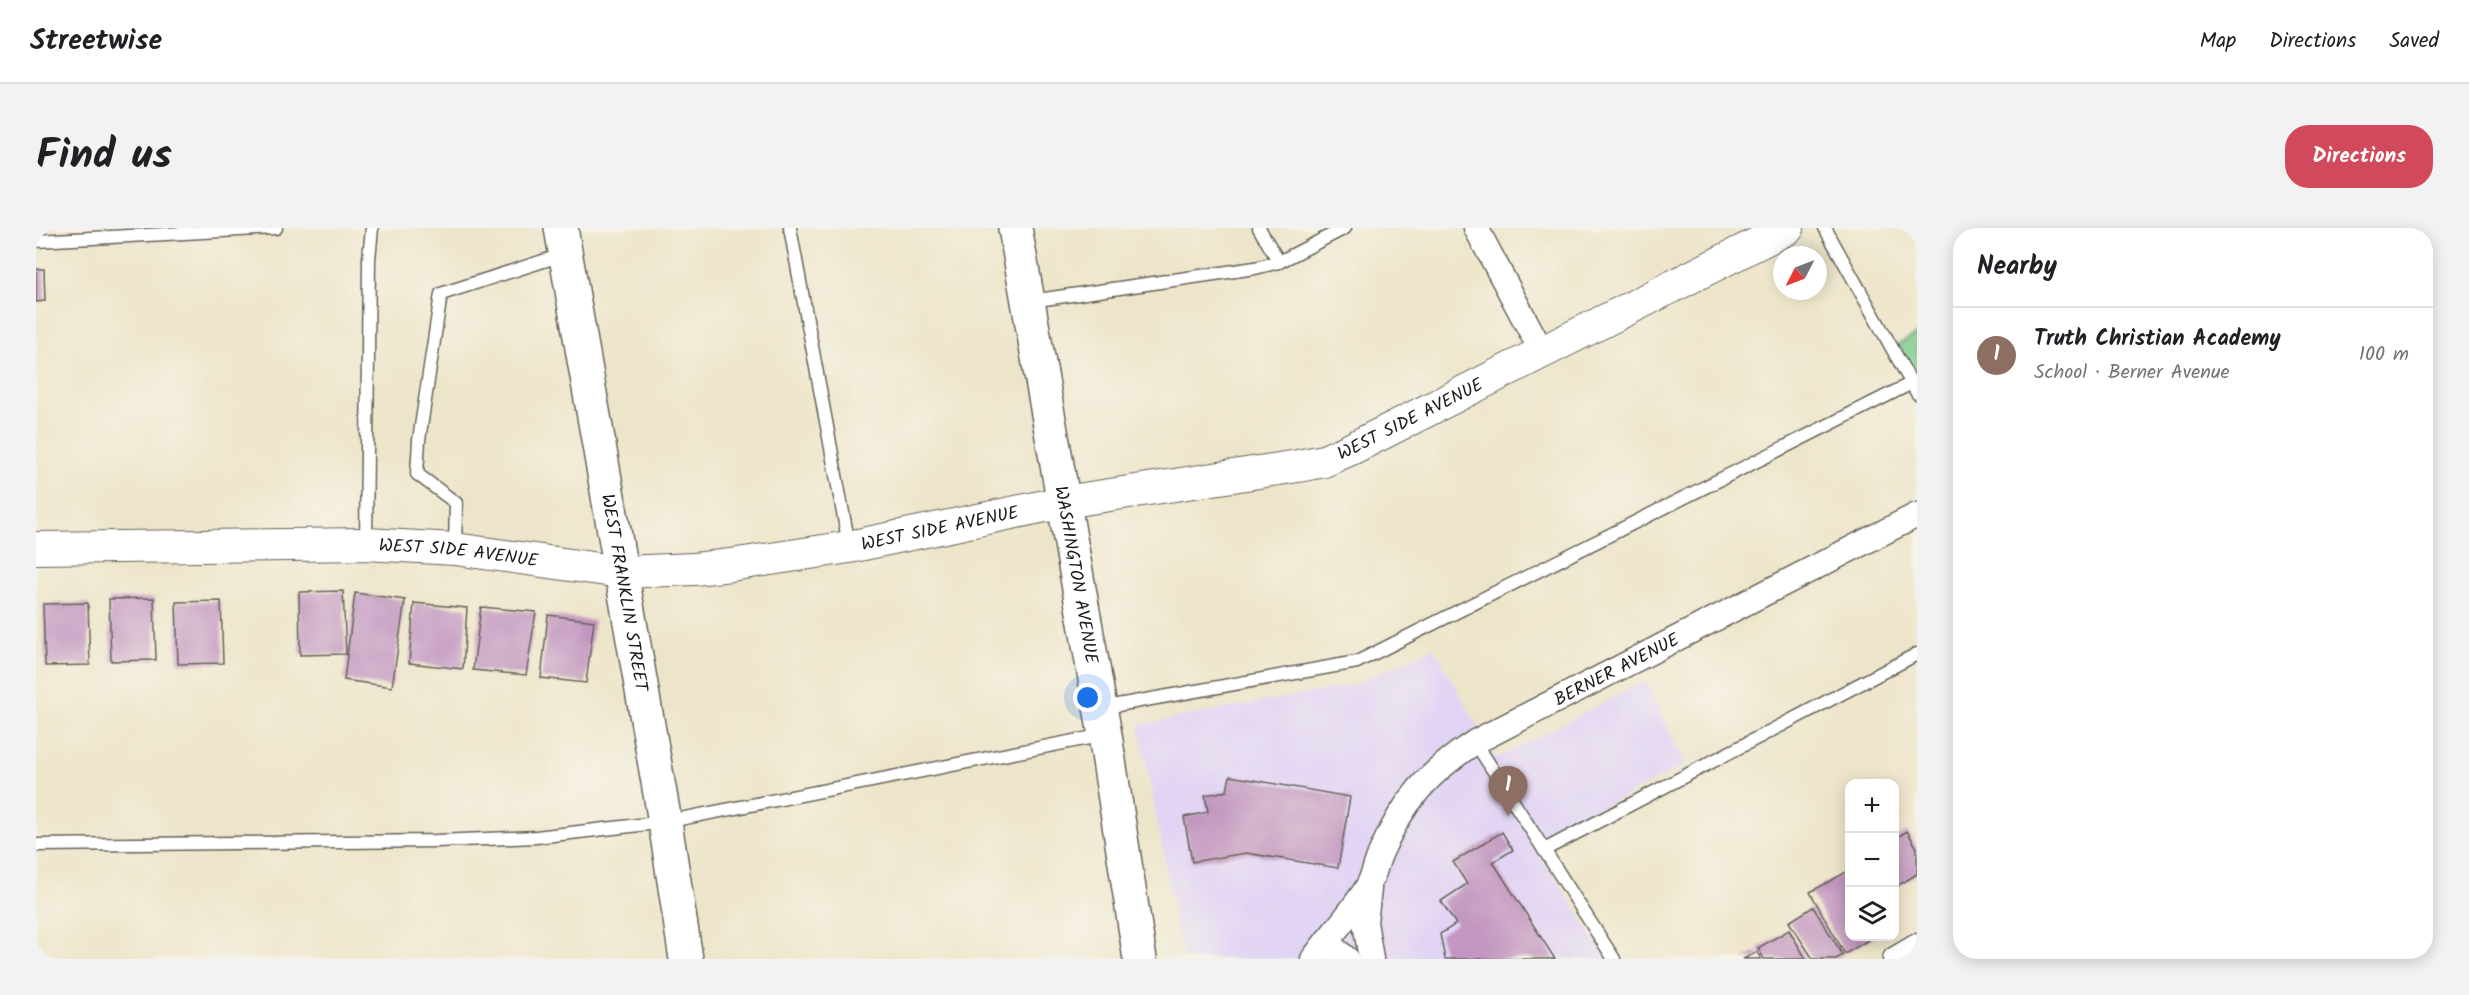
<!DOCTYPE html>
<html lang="en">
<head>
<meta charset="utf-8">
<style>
	body { margin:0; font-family:Kalam,sans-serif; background:#f2f2f2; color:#202124 }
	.controls { position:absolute; right:18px; bottom:18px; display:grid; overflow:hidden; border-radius:12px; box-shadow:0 3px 15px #0003 }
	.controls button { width:54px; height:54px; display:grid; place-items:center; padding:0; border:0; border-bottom:2px solid #e0e0e0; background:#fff; color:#202124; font:30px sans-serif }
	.compass { position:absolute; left:1737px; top:18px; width:54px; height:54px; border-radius:50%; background:#fff; box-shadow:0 3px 15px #0003; rotate:228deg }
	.you { position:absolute; left:1052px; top:470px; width:21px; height:21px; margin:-15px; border:4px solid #fff; border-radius:50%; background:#1a73e8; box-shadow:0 0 0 9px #1a73e833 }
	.badge { display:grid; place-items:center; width:39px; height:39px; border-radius:50%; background:#d1495b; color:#fff; font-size:20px; font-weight:700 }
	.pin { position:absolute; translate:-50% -50px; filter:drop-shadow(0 2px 3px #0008) }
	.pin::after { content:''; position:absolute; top:32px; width:21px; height:18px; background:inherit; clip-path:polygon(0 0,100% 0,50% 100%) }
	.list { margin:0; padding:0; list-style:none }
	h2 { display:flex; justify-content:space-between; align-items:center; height:78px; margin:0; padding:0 24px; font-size:26px }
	h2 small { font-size:20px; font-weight:400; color:#757577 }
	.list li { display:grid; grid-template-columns:39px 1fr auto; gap:18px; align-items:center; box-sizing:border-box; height:96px; padding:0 24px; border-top:2px solid #e0e0e0 }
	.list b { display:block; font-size:22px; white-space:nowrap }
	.list p { margin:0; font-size:20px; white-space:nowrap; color:#757577 }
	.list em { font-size:20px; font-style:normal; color:#757577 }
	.icon { flex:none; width:33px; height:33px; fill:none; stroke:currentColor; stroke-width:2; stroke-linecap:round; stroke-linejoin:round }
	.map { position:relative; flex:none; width:1881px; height:731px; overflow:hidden; border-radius:24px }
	header { display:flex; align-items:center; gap:36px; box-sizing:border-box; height:84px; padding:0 30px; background:#fff; border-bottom:2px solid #e0e0e0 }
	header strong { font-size:28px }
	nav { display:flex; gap:33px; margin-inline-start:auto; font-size:21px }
	.intro { display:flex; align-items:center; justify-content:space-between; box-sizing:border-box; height:144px; padding:0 36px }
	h1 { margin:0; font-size:42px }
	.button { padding:15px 27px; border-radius:24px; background:#d1495b; color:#fff; font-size:21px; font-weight:700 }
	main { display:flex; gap:36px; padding:0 36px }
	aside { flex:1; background:#fff; border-radius:24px; box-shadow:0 3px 15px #0003 }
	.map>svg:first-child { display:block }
	.built { fill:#e1d4f4 }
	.green { fill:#77c889; stroke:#4a7252; stroke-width:1.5 }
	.building { fill:#c296c0 }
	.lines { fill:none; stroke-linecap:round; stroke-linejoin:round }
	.service-casing { stroke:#656259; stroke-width:15 }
	.minor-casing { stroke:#656259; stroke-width:27 }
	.tertiary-casing { stroke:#656259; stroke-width:34 }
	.primary-casing { stroke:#656259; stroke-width:36 }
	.service { stroke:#fff; stroke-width:12 }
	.minor { stroke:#fff; stroke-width:24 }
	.tertiary { stroke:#fff; stroke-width:32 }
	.primary { stroke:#fff; stroke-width:33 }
	.labels { text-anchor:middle; stroke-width:4.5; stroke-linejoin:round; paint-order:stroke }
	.street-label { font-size:18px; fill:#1c1c1c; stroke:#f7f3e8 }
</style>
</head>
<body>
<header>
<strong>Streetwise</strong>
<nav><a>Map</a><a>Directions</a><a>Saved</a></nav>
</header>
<div class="intro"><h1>Find us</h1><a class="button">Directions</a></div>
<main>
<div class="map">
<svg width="1881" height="731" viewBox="0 0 1881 731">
	<rect width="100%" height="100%" fill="#f7f3e8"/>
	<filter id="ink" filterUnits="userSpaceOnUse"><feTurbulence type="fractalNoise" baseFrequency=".0167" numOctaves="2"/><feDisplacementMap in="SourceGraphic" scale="12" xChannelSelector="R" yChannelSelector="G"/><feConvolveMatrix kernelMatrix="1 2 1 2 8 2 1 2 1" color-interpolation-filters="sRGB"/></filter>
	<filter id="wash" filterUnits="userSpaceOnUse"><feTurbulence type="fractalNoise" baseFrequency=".008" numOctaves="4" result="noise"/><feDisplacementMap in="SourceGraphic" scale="24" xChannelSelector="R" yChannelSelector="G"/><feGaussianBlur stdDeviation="1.35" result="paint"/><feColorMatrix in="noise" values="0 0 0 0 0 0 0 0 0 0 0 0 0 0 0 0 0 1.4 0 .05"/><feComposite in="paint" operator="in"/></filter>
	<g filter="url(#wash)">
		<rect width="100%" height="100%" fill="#ede5c9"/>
		<polygon class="built" points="1398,420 1460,531 1609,453 1650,537 1498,615 1571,731 1147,731 1103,497 1317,457"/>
		<polygon class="green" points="1881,106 1881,154 1860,117"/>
		<g id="blocks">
			<g class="building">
				<polygon points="0,41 8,41 9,73 0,74"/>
				<polygon points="307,363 310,426 264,427 263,364"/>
				<polygon points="319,365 369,372 356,459 308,452"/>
				<polygon points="118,370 120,432 75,433 73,371"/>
				<polygon points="185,373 187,435 142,436 140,374"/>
				<polygon points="52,375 54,437 9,438 7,376"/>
				<polygon points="378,375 431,380 427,441 373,435"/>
				<polygon points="445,379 500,384 490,447 437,442"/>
				<polygon points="512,387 558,393 550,455 505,450"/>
				<polygon points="1194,548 1314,569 1302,640 1210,625 1156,634 1148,589 1172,584 1169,567 1191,563"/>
				<polygon points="1871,603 1881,620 1881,646 1858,660 1858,611"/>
				<polygon points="1466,604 1477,622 1457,634 1519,731 1409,731 1404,706 1420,696 1405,673 1431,656 1417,634"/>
				<polygon points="1814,642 1814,708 1839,708 1809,726 1774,664"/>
				<polygon points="1777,679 1807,727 1800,731 1777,731 1753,694"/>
				<polygon points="1753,702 1770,731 1728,731 1722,720"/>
				<polygon points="1721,724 1725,731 1707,731"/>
			</g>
		</g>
	</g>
	<g filter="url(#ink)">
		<use href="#blocks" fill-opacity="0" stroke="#656259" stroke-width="1.5"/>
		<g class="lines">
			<g class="service-casing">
				<g id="service">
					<polyline points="754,0 813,317"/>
					<polyline points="1223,0 1243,34"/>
					<polyline points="1789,0 1881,165"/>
					<polyline points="0,13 240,0"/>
					<polyline points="995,73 1219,40 1243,34 1309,0"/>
					<polyline points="330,316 333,31 336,0"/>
					<polyline points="419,320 420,275 381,246 383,212 405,66 529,26"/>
					<polyline points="1065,480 1321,434 1876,155"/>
					<polyline points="1439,514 1578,731"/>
					<polyline points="0,617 400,613 500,609 629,594 1068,507"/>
					<polyline points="1508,622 1881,426"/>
				</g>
			</g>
			<g class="minor-casing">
				<g id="minor">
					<polyline points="1440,0 1506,124"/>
					<polyline points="1333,661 1329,694 1335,731"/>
					<polyline points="1290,714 1311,731"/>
					<path id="s1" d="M1277 731C1295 707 1316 684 1332 658 1338 647 1340 635 1345 624 1367 573 1393 544 1439 514L1881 287"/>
					<polyline points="1859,731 1881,718"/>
				</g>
			</g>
			<g class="tertiary-casing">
				<g id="tertiary">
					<path id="s2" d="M0 320 330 316 419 321 585 344 658 341 695 337 813 319 1028 274 1262 238 1288 233 1315 221 1752 0"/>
				</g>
			</g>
			<g class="primary-casing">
				<g id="primary">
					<path id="s3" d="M525 0 629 594 650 731"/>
					<path id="s4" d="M979 0 1069 507 1104 731"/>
				</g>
			</g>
			<use href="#service" class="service"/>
			<use href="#minor" class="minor"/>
			<use href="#tertiary" class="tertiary"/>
			<use href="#primary" class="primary"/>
		</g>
	</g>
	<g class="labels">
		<g class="street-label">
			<text dy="6" stroke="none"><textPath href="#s2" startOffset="1395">WEST SIDE AVENUE</textPath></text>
			<text dy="6" stroke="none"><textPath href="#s2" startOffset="909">WEST SIDE AVENUE</textPath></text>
			<text dy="6" stroke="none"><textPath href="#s2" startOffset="423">WEST SIDE AVENUE</textPath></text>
			<text dy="6" stroke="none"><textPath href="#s4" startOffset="352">WASHINGTON AVENUE</textPath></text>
			<text dy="6" stroke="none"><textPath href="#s3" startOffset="370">WEST FRANKLIN STREET</textPath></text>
			<text dy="6" stroke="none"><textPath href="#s1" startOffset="434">BERNER AVENUE</textPath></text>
		</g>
	</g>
</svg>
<div class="controls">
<button>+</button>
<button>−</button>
<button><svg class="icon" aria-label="layers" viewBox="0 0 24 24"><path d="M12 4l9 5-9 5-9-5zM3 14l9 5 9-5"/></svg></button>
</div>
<svg class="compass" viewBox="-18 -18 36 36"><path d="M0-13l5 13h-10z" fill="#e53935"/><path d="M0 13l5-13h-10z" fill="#757577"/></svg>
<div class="you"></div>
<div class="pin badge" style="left:1472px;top:588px;background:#8d6e63">1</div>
</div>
<aside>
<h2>Nearby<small></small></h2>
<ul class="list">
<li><span class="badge" style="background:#8d6e63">1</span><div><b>Truth Christian Academy</b><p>School · Berner Avenue</p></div><em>100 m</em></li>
</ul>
</aside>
</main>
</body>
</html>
